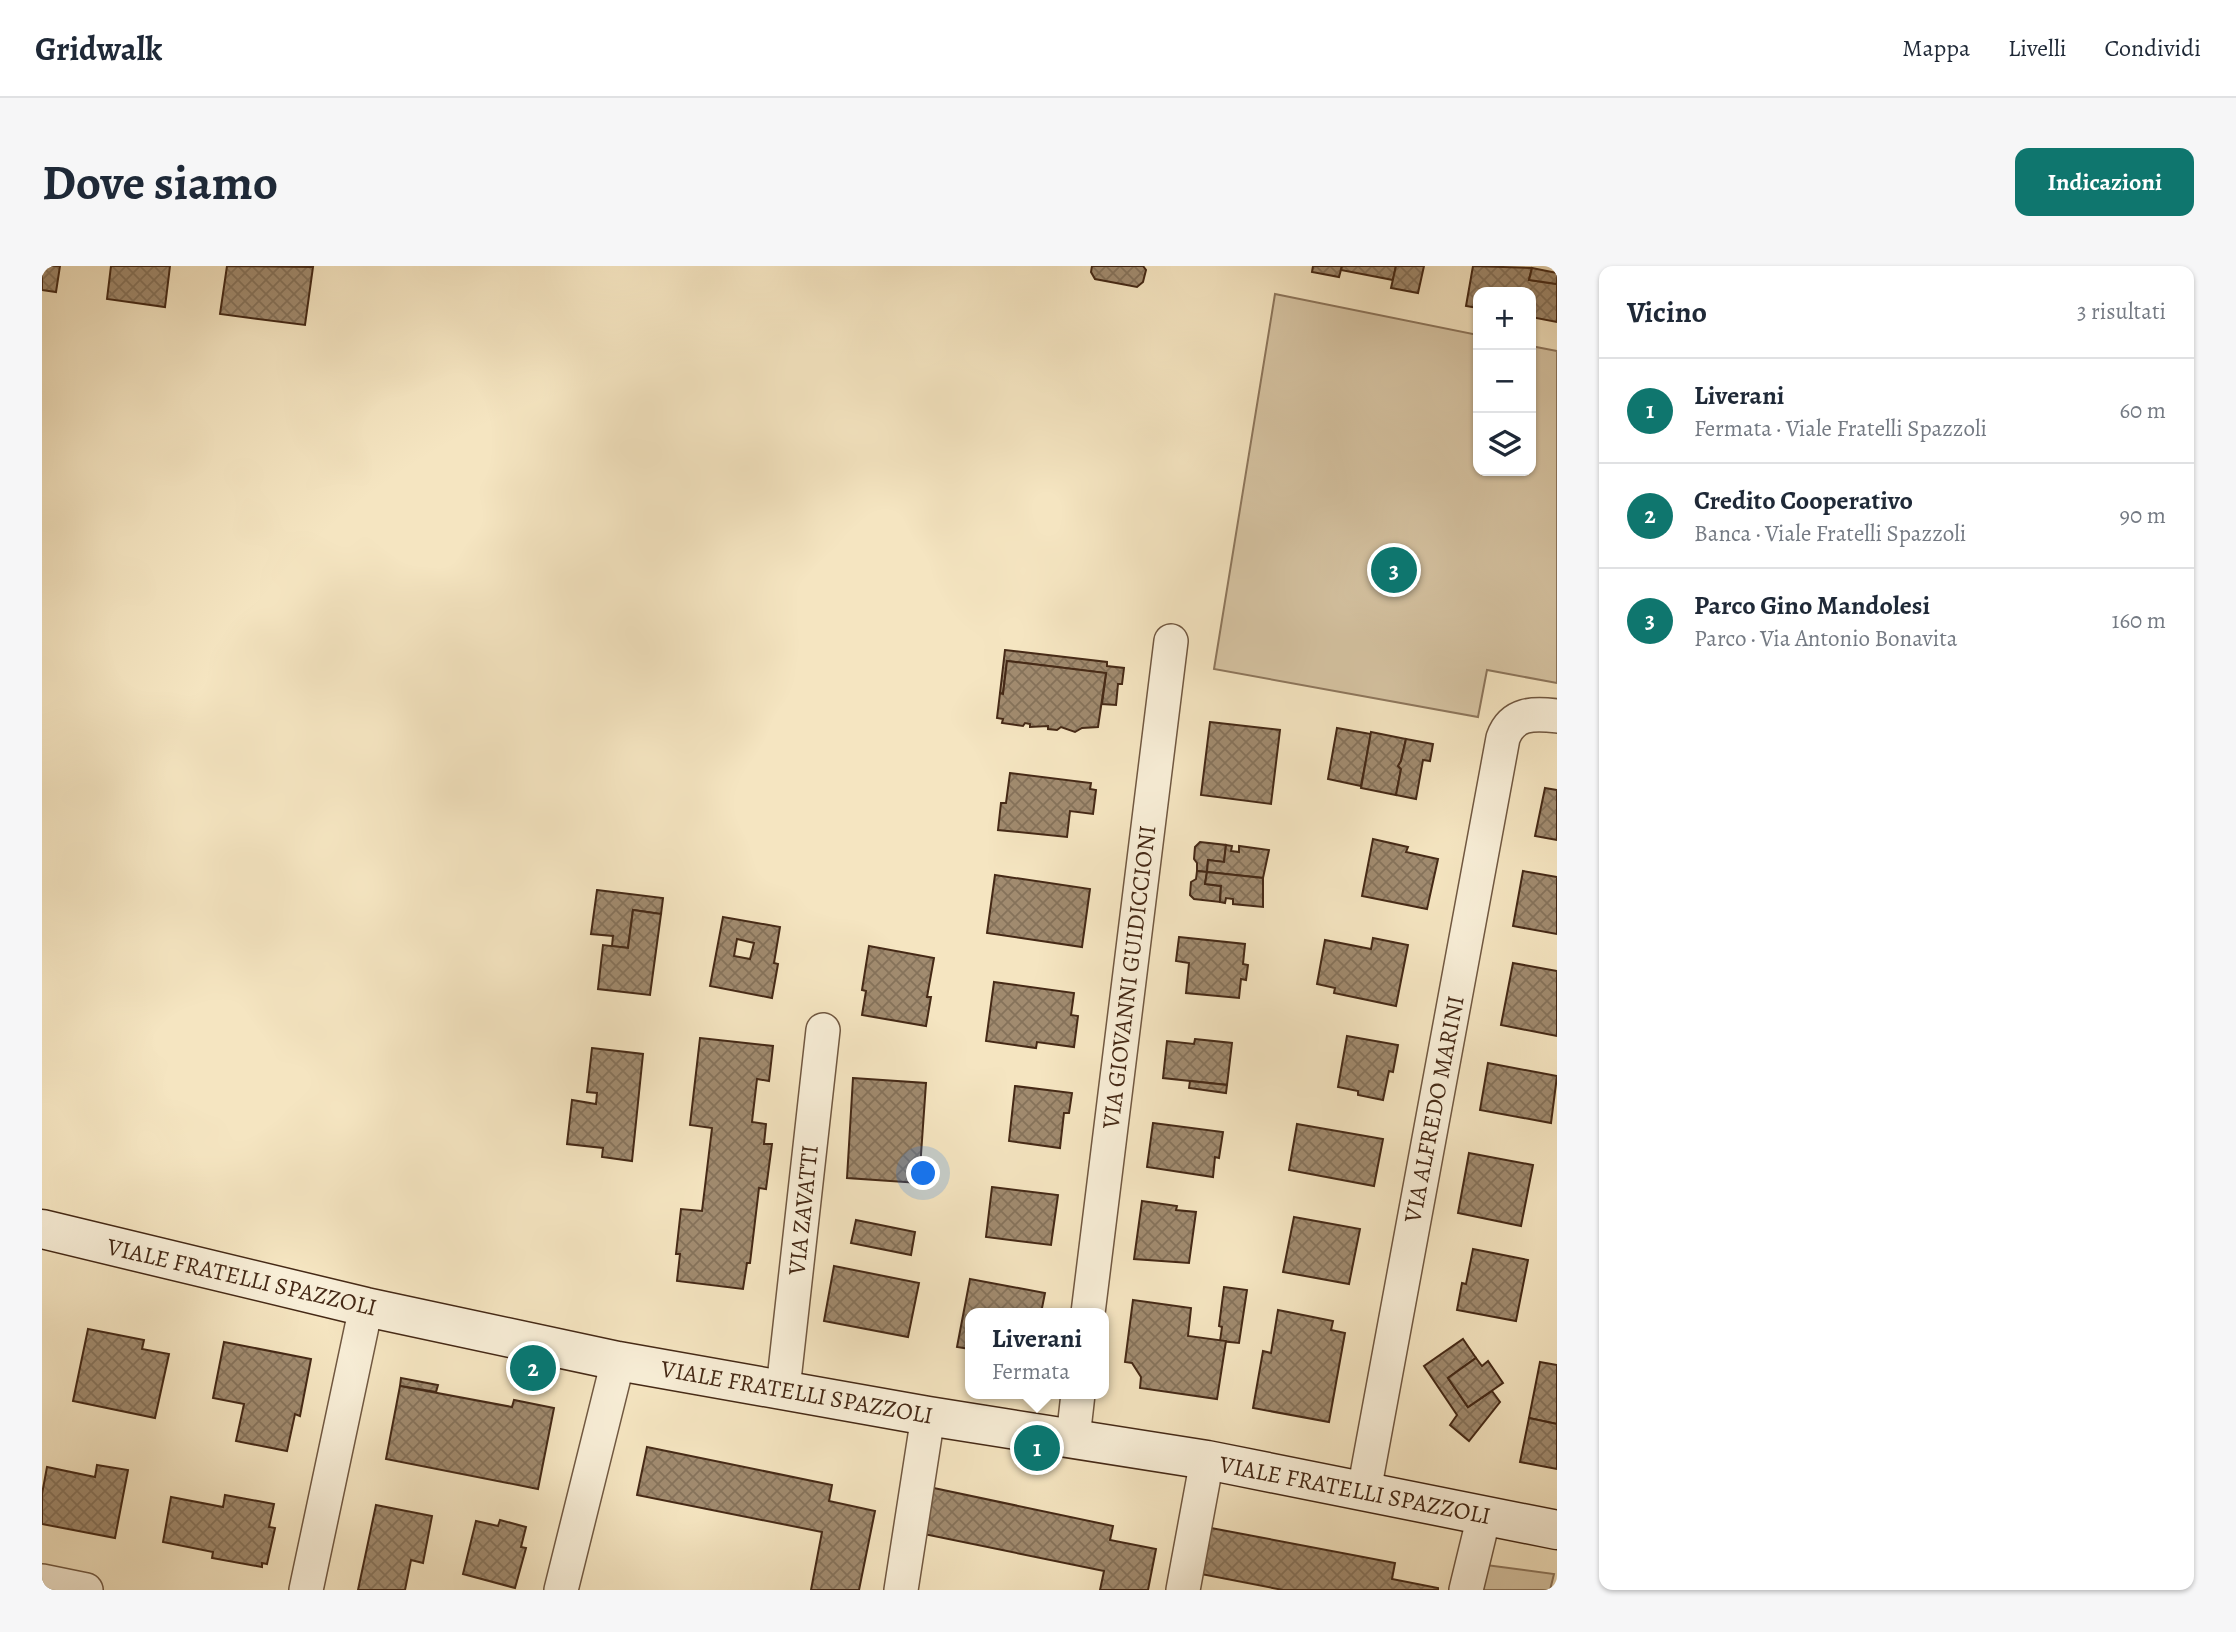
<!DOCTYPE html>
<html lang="it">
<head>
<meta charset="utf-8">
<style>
	body { margin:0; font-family:Alegreya,serif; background:#f6f6f7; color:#1f2937 }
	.controls { position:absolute; right:21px; top:21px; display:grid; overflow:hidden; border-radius:14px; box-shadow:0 2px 5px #0004 }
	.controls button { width:63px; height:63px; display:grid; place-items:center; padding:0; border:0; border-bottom:2px solid #e0e1e3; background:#fff; color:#1f2937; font:35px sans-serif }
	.you { position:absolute; left:882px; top:908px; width:24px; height:24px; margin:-18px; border:5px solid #fff; border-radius:50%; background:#1a73e8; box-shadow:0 0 0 10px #1a73e833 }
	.badge { display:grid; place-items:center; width:46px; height:46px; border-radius:50%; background:#0f766e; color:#fff; font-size:23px; font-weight:700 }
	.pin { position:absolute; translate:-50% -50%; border:4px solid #fff; box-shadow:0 2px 7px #0006 }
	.popup { position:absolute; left:923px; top:1042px; width:144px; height:91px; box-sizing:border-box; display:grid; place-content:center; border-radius:14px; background:#fff; filter:drop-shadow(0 2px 5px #0005); font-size:23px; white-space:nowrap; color:#747a83 }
	.popup b { font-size:26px; color:#1f2937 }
	.popup::after { content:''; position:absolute; left:50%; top:100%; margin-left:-14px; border:14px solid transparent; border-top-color:#fff }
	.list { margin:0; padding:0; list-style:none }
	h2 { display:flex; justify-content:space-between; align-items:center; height:91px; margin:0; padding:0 28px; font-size:30px }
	h2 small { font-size:23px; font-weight:400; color:#747a83 }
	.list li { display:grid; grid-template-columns:46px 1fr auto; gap:21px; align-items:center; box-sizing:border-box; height:105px; padding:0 28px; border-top:2px solid #e0e1e3 }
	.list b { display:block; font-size:26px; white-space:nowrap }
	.list p { margin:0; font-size:23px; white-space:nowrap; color:#747a83 }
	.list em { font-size:23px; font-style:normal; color:#747a83 }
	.icon { flex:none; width:38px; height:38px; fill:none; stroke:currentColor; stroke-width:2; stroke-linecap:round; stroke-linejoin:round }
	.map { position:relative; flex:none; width:1515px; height:1324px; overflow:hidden; border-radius:14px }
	header { display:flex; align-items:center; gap:42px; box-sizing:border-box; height:98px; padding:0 35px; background:#fff; border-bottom:2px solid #e0e1e3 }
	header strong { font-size:33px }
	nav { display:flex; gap:38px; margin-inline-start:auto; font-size:24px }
	.intro { display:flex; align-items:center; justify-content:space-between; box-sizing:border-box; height:168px; padding:0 42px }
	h1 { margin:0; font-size:49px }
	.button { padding:18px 32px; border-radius:14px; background:#0f766e; color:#fff; font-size:24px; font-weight:700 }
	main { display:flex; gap:42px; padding:0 42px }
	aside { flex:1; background:#fff; border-radius:14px; box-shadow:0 2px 5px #0004 }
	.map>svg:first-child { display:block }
	.green { fill:#d7c5a4; stroke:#8e775d; stroke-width:2 }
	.building { fill:url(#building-cross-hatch); stroke:#452916; stroke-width:2; fill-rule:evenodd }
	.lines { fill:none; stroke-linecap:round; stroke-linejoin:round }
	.street-casing { stroke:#715841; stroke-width:36 }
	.secondary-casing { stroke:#452916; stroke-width:41 }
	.street { stroke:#f8eed7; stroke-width:33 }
	.secondary { stroke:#f8eed7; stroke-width:38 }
	.labels { text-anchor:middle; stroke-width:7; stroke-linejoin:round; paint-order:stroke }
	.street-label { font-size:24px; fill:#452916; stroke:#f8eed7 }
</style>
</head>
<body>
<header>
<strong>Gridwalk</strong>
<nav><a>Mappa</a><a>Livelli</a><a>Condividi</a></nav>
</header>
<div class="intro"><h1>Dove siamo</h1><a class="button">Indicazioni</a></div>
<main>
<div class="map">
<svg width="1515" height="1324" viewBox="0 0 1515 1324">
	<defs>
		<pattern id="building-cross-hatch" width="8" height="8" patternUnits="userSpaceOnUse" patternTransform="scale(1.75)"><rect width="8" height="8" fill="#a18b6f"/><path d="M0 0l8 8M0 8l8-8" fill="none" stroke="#85725a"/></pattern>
	</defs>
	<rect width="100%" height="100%" fill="#f5e5c1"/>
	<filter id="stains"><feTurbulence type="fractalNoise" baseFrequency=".00286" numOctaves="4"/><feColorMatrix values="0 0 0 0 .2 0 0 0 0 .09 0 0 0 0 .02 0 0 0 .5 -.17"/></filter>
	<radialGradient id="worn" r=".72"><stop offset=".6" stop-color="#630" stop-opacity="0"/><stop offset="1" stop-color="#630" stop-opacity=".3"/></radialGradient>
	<g class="green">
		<polygon points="1233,28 1436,69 1436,205 1489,205 1489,80 1515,85 1515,417 1445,404 1436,451 1172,403"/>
		<polygon points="1444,1299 1512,1308 1508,1324 1439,1324"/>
	</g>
	<g class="building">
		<polygon points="0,0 18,0 14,26 0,24"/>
		<polygon points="69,0 128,0 123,41 65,33"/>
		<polygon points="185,0 271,1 263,59 178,48"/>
		<polygon points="1050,0 1101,0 1104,4 1101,16 1095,21 1053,13 1049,6"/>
		<polygon points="1271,0 1300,0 1297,11 1270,6"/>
		<polygon points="1300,0 1354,0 1351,14 1299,4"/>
		<polygon points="1354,0 1382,0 1376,27 1349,22"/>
		<polygon points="1431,0 1490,2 1487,14 1515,18 1515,56 1489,51 1489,26 1436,26 1436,42 1424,40"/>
		<polygon points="1490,2 1515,7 1515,18 1487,14"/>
		<polygon points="963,384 1065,396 1065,400 1082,402 1080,418 1076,418 1074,439 1060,438 1064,407 965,395 961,428 958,427"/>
		<polygon points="965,395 1064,407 1056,461 1040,462 1033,466 1019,461 1015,464 1006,463 1006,460 988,461 988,458 983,457 981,460 960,457 961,453 955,452 958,427 961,428"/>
		<polygon points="1168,456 1238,464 1229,538 1159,529"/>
		<polygon points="1295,462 1329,468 1319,520 1286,513"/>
		<polygon points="1329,466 1364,473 1359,495 1356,500 1359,503 1354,529 1319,522"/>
		<polygon points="1364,473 1391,478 1388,495 1381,494 1374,533 1354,529 1359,503 1356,500 1359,495"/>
		<polygon points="968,507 1049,517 1048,523 1054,524 1051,548 1028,545 1025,571 956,564 959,537 964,537"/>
		<polygon points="1503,522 1515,524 1515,574 1493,570"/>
		<polygon points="1331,573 1366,581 1364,586 1396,593 1385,643 1320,630"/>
		<polygon points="1158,576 1184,579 1182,596 1166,594 1165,606 1155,605 1155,597 1152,593 1153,581"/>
		<polygon points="1184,579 1190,580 1189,585 1197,586 1197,580 1227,584 1221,612 1165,606 1166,594 1182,596"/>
		<polygon points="1155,605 1165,606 1163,618 1179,620 1178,636 1152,633 1148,629 1149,616 1154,613"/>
		<polygon points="1481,605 1515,611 1515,668 1471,660"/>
		<polygon points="1165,606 1221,612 1221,641 1191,638 1191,633 1184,632 1183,637 1178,636 1179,620 1163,618"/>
		<polygon points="953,609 1048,623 1040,681 945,667"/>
		<polygon points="555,624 621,632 619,648 591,644 586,682 570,680 571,670 549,668"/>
		<polygon points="591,644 619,648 608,729 556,723 561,679 586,682"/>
		<path d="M681 651 738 661 732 697 736 698 730 732 668 720ZM695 673 712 677 708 693 692 690Z"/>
		<polygon points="1137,671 1203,678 1201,698 1206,699 1204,714 1199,713 1197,732 1144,727 1147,697 1134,695"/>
		<polygon points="1331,672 1366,679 1354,740 1292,727 1293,722 1275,718 1283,674 1329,683"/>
		<polygon points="827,680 892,692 885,731 889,731 884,760 820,749 824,725 820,724"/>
		<polygon points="1471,697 1515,705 1515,770 1459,759"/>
		<polygon points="952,716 1032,727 1029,749 1036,750 1032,781 995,776 994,782 944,775"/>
		<polygon points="1305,770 1356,779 1351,806 1347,805 1341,834 1316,829 1316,825 1296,821"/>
		<polygon points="658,772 731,780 727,815 715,813 710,856 724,858 722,878 730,878 724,923 717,922 708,997 705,997 701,1023 635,1015 638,988 634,988 639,943 660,945 670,862 648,859"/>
		<polygon points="1153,773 1190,777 1185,819 1121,812 1125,775 1152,778"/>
		<polygon points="550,782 601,788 590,895 560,891 561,882 525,878 530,834 554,838 555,827 545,826"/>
		<polygon points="1446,797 1515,810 1509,857 1438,844"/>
		<polygon points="811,812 884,817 877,917 805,912"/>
		<polygon points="1148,815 1185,819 1184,827 1147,822"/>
		<polygon points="973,820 1030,827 1027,847 1022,847 1018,882 967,875"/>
		<polygon points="1111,857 1181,866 1177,892 1173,891 1171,911 1105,901"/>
		<polygon points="1255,858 1341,873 1332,920 1247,904"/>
		<polygon points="1427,887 1491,899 1479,960 1416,947"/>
		<polygon points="950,921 1016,929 1009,979 944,971"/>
		<polygon points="1100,935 1135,940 1134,944 1154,946 1147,997 1092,993"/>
		<polygon points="1252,951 1318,963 1307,1018 1241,1006"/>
		<polygon points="814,954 873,966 869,989 809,977"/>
		<polygon points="1431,983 1486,994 1474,1055 1415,1044 1420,1017 1424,1018"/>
		<polygon points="792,1000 877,1017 866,1071 782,1055"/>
		<polygon points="928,1013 1003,1027 999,1047 928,1047 928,1083 915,1081"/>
		<polygon points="1182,1021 1205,1024 1197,1077 1178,1075 1180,1061 1177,1060"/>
		<polygon points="1091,1034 1149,1042 1146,1070 1184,1075 1175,1133 1098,1122 1099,1111 1090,1097 1083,1096"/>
		<polygon points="1236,1044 1291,1055 1289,1064 1303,1067 1287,1156 1211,1142 1221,1085 1229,1087"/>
		<polygon points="46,1063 102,1074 100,1083 127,1088 113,1152 31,1135"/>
		<polygon points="1421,1073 1434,1092 1406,1112 1426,1141 1450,1125 1458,1136 1427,1175 1408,1159 1415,1149 1382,1100"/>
		<polygon points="182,1076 269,1093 258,1150 253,1148 245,1185 194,1175 202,1138 171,1132"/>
		<polygon points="1434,1092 1440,1100 1446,1095 1461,1117 1426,1141 1406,1112"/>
		<polygon points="1498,1096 1515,1099 1515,1158 1487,1152"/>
		<polygon points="359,1112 396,1119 394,1126 358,1120"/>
		<polygon points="358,1120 470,1141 472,1134 512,1142 496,1223 344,1193"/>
		<polygon points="1487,1152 1515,1158 1515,1203 1478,1196"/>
		<polygon points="605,1181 790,1219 787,1235 833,1245 817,1324 769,1324 780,1266 595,1229"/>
		<polygon points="55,1199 86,1204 73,1272 0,1258 0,1228 5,1201 53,1211"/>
		<polygon points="887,1221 1071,1260 1068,1274 1114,1283 1106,1324 1058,1324 1062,1305 877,1267"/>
		<polygon points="183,1229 232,1238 227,1261 233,1262 225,1298 220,1297 220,1301 170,1292 171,1286 121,1276 129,1231 181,1241"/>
		<polygon points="334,1239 390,1250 381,1297 369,1294 363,1324 316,1324"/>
		<polygon points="458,1254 484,1261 479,1281 484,1282 473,1322 421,1308 434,1255 456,1260"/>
		<polygon points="1169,1262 1353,1297 1350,1313 1396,1322 1396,1324 1241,1324 1159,1308"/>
	</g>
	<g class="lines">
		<g class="street-casing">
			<g id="street">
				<polyline points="1046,1047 1129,375"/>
				<polyline points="741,1123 781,764"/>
				<polyline points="1031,1172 1036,1128"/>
				<path d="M1322 1225 1461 472C1470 447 1491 447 1515 450"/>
				<polyline points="0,1315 44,1324"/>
				<polyline points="264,1324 324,1041"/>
				<polyline points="519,1324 576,1095"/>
				<polyline points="859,1324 886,1150"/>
				<polyline points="1141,1324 1165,1194"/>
				<polyline points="1424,1324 1442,1250"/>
			</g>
		</g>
		<g class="secondary-casing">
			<polyline id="secondary" points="0,963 324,1041 576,1095 886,1150 1165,1194 1515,1264"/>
		</g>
		<use href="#street" class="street"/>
		<use href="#secondary" class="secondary"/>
	</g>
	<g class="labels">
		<g class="street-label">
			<text transform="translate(1087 711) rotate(-83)" y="8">VIA GIOVANNI GUIDICCIONI</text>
			<text transform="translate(1392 843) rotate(-79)" y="8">VIA ALFREDO MARINI</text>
			<text transform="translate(761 944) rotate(-84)" y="8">VIA ZAVATTI</text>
			<text transform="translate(200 1011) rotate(13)" y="8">VIALE FRATELLI SPAZZOLI</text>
			<text transform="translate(755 1126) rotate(10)" y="8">VIALE FRATELLI SPAZZOLI</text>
			<text transform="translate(1313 1224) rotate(11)" y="8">VIALE FRATELLI SPAZZOLI</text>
		</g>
	</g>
	<rect width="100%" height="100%" filter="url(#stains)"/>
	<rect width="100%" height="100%" fill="url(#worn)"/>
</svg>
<div class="controls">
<button>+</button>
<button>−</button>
<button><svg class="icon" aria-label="layers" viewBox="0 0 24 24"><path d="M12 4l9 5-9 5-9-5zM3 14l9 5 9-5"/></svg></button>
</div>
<div class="you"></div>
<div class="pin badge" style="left:995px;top:1182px">1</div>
<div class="popup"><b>Liverani</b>Fermata</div>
<div class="pin badge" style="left:491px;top:1102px">2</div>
<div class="pin badge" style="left:1352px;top:304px">3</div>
</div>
<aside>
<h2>Vicino<small>3 risultati</small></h2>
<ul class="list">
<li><span class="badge">1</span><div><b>Liverani</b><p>Fermata · Viale Fratelli Spazzoli</p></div><em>60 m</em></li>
<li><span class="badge">2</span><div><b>Credito Cooperativo</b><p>Banca · Viale Fratelli Spazzoli</p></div><em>90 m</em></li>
<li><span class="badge">3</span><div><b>Parco Gino Mandolesi</b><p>Parco · Via Antonio Bonavita</p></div><em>160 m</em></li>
</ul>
</aside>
</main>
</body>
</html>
